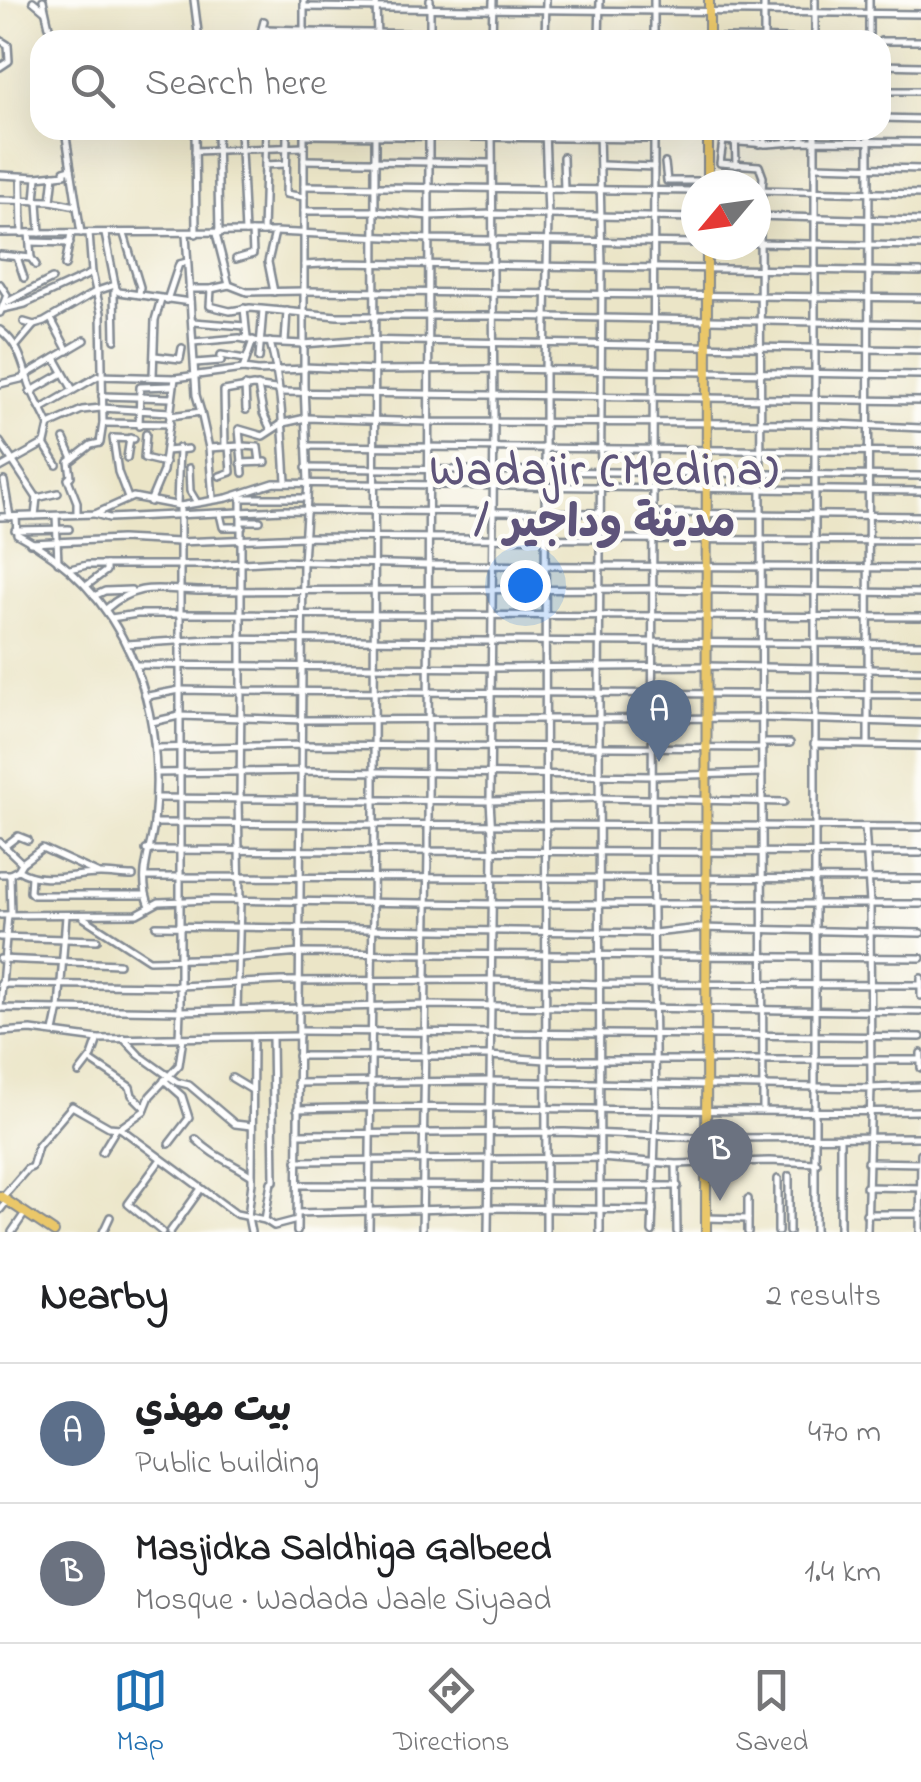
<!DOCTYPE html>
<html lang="en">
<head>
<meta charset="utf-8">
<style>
	body { margin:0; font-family:"Indie Flower","Playpen Sans Arabic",sans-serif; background:#f6f6f6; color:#202124 }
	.compass { position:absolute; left:681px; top:170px; width:90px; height:90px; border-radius:50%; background:#fff; box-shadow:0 10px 40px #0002; rotate:241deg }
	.you { position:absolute; left:525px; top:585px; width:35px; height:35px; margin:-25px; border:8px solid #fff; border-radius:50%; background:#1a73e8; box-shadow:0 0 0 15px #1a73e833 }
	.badge { display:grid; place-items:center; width:65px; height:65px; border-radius:50%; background:#1f6fb2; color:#fff; font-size:32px; font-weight:700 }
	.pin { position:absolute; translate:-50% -82px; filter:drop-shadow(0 2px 5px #0008) }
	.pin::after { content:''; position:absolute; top:52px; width:35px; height:30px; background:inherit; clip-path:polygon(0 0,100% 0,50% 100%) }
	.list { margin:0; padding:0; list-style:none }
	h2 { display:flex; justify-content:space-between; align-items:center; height:130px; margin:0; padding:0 40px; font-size:42px }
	h2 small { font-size:32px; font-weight:400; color:#757577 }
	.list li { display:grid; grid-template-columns:65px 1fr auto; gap:30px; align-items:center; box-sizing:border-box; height:140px; padding:0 40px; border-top:2px solid #e0e0e0 }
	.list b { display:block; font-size:38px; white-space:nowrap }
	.list p { margin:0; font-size:32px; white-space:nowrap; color:#757577 }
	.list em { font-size:32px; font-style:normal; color:#757577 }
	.icon { flex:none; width:55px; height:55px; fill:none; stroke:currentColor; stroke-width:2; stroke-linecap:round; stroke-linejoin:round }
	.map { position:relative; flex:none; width:921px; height:1232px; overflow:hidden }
	.search { position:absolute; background:#fff; box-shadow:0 10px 40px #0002; left:30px; right:30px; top:30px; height:110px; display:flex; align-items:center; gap:25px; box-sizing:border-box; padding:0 35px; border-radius:30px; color:#757577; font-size:38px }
	.sheet { height:410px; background:#fff }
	nav { display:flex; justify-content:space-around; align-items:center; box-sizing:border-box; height:140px; border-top:2px solid #e0e0e0; background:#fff; font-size:28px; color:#757577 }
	nav a { display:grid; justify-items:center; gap:5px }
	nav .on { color:#1f6fb2 }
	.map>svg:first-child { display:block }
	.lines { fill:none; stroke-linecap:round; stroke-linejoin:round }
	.minor-casing { stroke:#838a92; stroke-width:10 }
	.major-casing { stroke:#838a92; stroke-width:12 }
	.minor { stroke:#fff; stroke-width:5 }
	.major { stroke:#eac769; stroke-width:8 }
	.labels { text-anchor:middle; stroke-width:9; stroke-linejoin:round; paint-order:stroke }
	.district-label { font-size:45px; font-weight:bold; letter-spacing:2.5px; fill:#5e547a; stroke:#fdfcf7 }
</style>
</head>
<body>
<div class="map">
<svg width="921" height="1232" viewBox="0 0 921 1232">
	<rect width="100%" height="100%" fill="#fdfcf7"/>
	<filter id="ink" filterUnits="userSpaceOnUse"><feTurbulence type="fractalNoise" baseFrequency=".01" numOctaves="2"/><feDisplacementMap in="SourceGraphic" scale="20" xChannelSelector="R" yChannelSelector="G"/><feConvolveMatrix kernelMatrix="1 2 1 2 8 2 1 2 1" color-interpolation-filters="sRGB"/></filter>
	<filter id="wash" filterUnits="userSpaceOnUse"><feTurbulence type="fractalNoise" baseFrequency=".0048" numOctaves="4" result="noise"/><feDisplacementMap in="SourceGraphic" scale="40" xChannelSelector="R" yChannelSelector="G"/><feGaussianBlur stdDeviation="2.25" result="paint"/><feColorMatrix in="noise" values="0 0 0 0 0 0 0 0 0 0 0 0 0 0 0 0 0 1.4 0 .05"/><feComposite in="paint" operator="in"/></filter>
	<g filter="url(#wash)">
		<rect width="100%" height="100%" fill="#ebe5c7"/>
	</g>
	<g filter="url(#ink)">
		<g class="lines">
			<g class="minor-casing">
				<g id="minor">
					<polyline points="43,0 52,40"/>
					<polyline points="194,0 199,40"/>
					<polyline points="376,0 377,40"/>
					<polyline points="430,0 430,40"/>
					<polyline points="654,0 654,40"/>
					<polyline points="764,0 764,37"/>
					<polyline points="815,0 815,37"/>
					<polyline points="869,0 869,40"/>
					<polyline points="33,1 45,11"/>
					<polyline points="304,7 921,14"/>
					<polyline points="264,29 304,30"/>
					<polyline points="304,32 855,40"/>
					<polyline points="0,40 8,45 9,61 0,67"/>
					<polyline points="259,40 264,21"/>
					<polyline points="304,40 304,0"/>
					<polyline points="492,40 493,0"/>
					<polyline points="545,40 546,0"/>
					<polyline points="599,40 600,0"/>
					<polyline points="881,41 921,41"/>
					<polyline points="881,65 921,66"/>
					<polyline points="881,91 921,91"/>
					<polyline points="881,118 921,119"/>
					<polyline points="65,130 81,233"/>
					<polyline points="195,130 196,234"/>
					<polyline points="217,130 219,234"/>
					<polyline points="240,130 245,232"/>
					<polyline points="545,130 548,216 545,370 546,1232"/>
					<polyline points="599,130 602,266 599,692 600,1232"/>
					<polyline points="735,130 736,165"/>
					<polyline points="758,130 759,144"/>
					<polyline points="765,130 765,144"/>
					<polyline points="785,130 787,142"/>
					<polyline points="803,130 803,141"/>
					<polyline points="287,132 286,194 304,197"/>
					<polyline points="305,135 654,139"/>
					<polyline points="195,151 304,147"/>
					<polyline points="563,157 564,190"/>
					<polyline points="304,160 491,163"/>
					<polyline points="665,163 667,181 708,181"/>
					<polyline points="265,165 286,164"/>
					<polyline points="602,165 654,167"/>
					<polyline points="815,166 921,169"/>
					<polyline points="0,175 37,177 65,174 64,171 71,169"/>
					<polyline points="21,177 22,233"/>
					<polyline points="304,186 696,191"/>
					<polyline points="756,190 921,194"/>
					<polyline points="0,200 51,201 76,206"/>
					<polyline points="35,201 37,177"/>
					<polyline points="51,201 54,175"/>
					<polyline points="38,202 40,233"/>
					<polyline points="304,211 375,211 429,216 493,214 696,218"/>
					<polyline points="756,216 921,221"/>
					<polyline points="263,232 266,131 287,131"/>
					<polyline points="0,233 275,232 429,239 696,243"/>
					<polyline points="29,233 31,258 36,265"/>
					<polyline points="105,234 116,289 114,293 115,340"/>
					<polyline points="124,234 140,287 139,294"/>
					<polyline points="186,234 196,395 201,412"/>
					<polyline points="216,234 229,285"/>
					<polyline points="30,242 70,243"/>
					<polyline points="756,243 921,246"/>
					<polyline points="0,255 31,258"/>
					<polyline points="17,257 24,278"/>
					<polyline points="236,259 253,254 252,232"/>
					<polyline points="304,265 341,263 921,272"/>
					<polyline points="65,266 71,233"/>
					<polyline points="0,284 7,295 0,313"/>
					<polyline points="116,289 119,292 190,302"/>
					<polyline points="189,289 211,289 229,285 247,292 304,291"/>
					<polyline points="211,289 210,306 230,311 250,308 337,316 492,316 921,324"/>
					<polyline points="304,291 921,298"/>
					<polyline points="274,292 268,262 275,232"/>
					<polyline points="167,300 179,264 187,262"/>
					<polyline points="7,302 52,279"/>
					<polyline points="244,308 247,338"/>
					<polyline points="3,309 25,304 92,273"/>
					<polyline points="51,319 68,351"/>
					<polyline points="24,322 34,325 44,322 97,291 115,285"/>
					<polyline points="193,322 245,326"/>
					<path d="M0 330C28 351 22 380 41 409"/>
					<polyline points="193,342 239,338 260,342 304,344 353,340 921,350"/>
					<path d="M270 342C282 387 283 434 286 481"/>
					<polyline points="285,342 287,311"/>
					<polyline points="17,345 34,325"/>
					<polyline points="155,356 180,359 182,348"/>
					<polyline points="55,358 73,390"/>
					<polyline points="259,358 263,310"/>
					<polyline points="195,363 221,361 221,355 245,359"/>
					<polyline points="304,367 376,370 493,369 921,375"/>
					<polyline points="243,369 253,340"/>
					<polyline points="24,376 85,340"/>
					<polyline points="153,376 155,320 161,299"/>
					<polyline points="0,384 25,378"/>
					<polyline points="245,386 246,410"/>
					<polyline points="258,386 263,413 271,430"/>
					<polyline points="30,392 63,373"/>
					<polyline points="279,392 921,401"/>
					<polyline points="102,396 172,398"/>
					<polyline points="101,408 170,412"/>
					<polyline points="170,416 201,412 209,448 213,499"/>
					<polyline points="103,423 170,424"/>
					<polyline points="49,425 82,410 101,408"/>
					<polyline points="139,426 140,387 173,386"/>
					<polyline points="146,434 144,458 165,463"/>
					<polyline points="64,439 73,459"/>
					<polyline points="0,442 37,498 35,516"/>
					<polyline points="44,444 57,465"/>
					<polyline points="242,446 258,447 260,462"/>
					<polyline points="306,446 921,452"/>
					<polyline points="225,447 224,391 253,386 275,389"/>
					<polyline points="209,448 240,446"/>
					<polyline points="166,451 188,449"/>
					<polyline points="127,458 130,438"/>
					<polyline points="241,463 266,462"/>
					<polyline points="0,468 45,443 49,425 41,409 98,376 175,378"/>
					<polyline points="189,468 190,491 196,501"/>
					<polyline points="306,468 921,476"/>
					<polyline points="243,473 239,429 263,436 283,423 306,418 428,422 816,423 921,428"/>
					<polyline points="220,476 231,472 229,447"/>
					<polyline points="4,481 10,517"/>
					<polyline points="241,494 241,691 921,695"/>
					<polyline points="37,498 58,493"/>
					<polyline points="128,498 118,472 113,438 134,439"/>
					<polyline points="242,498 307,498"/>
					<polyline points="150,502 163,471 175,378 243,369 258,371 305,369"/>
					<polyline points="177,505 179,448"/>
					<polyline points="654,513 921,516"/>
					<polyline points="77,514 77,502 68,479 71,476 69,462 91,445 100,443 103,423 101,313 92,273 89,233"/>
					<polyline points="95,514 109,518 284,510 600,513"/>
					<polyline points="220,514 223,527 242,527"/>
					<polyline points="56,516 58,562"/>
					<polyline points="0,517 95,514 133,497 180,506 227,498 274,483 921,491"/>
					<path d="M16 517 17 534C127 592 166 705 154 823 151 852 137 875 150 906"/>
					<polyline points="242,521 260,521"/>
					<polyline points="15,530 69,529"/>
					<polyline points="30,543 121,539 179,542 304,537 921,541"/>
					<polyline points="70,569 87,565 211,565 277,561 428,565 921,568"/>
					<polyline points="86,586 106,571 106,565"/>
					<polyline points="94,596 105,591 131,590"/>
					<path d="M106 609C138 581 159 590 198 591L653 589 921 593"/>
					<polyline points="111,618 137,614 181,614 921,617"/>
					<polyline points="126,644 210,639 921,644"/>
					<polyline points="136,665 491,668 707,666 921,670"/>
					<polyline points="148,696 180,690 241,691 240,799"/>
					<polyline points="152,722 179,716 303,720 762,718 921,723"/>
					<polyline points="763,743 790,743"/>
					<polyline points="814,744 921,746"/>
					<polyline points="868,744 869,130"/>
					<polyline points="156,748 303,745 763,748"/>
					<polyline points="157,773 314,771 653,776 762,773"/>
					<polyline points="156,798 490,801 600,798 784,802"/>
					<polyline points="238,799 240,901"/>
					<polyline points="154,823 921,827"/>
					<polyline points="865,827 870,903 871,1088 867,1232"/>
					<polyline points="0,842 22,863"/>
					<polyline points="5,846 18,836 28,840"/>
					<polyline points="146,850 921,853"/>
					<polyline points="18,870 22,863 42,848 97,873"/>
					<path d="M0 874H10L18 870C42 885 72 874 100 874 111 874 122 876 133 876"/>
					<polyline points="31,876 30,892 33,895 145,895"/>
					<path d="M146 877C405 876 663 878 921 879"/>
					<polyline points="0,915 137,914 159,902 212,900 492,904 921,904"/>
					<polyline points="84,918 149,960 240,958"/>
					<polyline points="156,926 654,933 700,928 921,933"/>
					<polyline points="0,937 97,940"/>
					<polyline points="240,958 301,953 921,958"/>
					<polyline points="0,959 119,964"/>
					<polyline points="921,978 921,996"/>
					<polyline points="0,984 179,986 281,981 491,980 599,984 921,985"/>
					<polyline points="0,1008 180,1011 180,506"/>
					<polyline points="0,1008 8,915 11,914 10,874"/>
					<polyline points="237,1010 240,903"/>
					<polyline points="300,1031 921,1037"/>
					<polyline points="0,1032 31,1030 98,1039 299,1036"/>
					<polyline points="54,1032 59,1008 66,916"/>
					<polyline points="179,1037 180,1011 426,1005 921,1012"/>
					<polyline points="123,1038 139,1055 177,1082 189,1085 235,1124 251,1126"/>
					<polyline points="921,1053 921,1068"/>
					<polyline points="298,1056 489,1056 546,1060 921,1060"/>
					<polyline points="90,1060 130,1087 132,1095 145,1108"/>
					<polyline points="79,1073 92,1056 98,1039"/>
					<polyline points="232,1078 252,1090"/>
					<polyline points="164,1080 182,1096 189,1118 169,1144"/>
					<polyline points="297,1083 489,1081 871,1088 921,1086"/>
					<path d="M297 1109C505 1104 713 1114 921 1111"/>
					<polyline points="763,1111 760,216 763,177 759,166 720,163 723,141 768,144 808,141 921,142"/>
					<polyline points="120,1128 144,1111 150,1096 179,1065 183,1038"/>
					<polyline points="298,1134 565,1132 708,1138 921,1137"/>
					<polyline points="840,1138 840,1232"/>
					<path d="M196 1139C212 1156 233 1163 252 1176"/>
					<polyline points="102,1152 116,1129"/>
					<polyline points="161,1159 128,1204 162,1232"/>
					<polyline points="297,1161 600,1158 676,1164 769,1161 817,1163"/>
					<polyline points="867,1162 921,1163"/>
					<polyline points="676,1165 677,1232"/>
					<polyline points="789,1176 789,1232"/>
					<polyline points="778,1179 778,1232"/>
					<polyline points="298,1185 678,1186"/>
					<polyline points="866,1187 921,1188"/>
					<polyline points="2,1198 27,1169 32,1167 38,1146 72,1106 109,1127 120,1128 236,1214 265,1220 274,1226 297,1220"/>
					<polyline points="748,1199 748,1232"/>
					<polyline points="0,1210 7,1201"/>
					<polyline points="297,1213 487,1208 653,1210"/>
					<polyline points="866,1214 921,1214"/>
					<polyline points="706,1218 748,1219"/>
					<polyline points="265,1220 271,1182 274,1181 272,1037"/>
					<polyline points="12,1232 25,1213"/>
					<polyline points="103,1232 110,1217"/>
					<polyline points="170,1232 200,1190"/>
					<polyline points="251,1232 248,1217 252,1182 253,1039"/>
					<polyline points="297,1232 303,562 308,482 304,385 304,130"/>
					<polyline points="369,1232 374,824 375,130"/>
					<polyline points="422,1232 428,850 429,130"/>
					<polyline points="488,1232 493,851 490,801 494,420 492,130"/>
					<polyline points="652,1232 656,1110 652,850 654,130"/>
					<polyline points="815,1232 815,130"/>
					<polyline points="920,1232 921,1153"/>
				</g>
			</g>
			<g class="major-casing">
				<g id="major">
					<polyline points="709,40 709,0"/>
					<polyline points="708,185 708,130"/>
					<polyline points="0,1196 54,1232"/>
					<polyline points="706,1232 707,245"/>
				</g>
			</g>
			<use href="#minor" class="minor"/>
			<use href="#major" class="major"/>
		</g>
	</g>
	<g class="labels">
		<g class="district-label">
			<text x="605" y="484">Wadajir (Medina)<tspan x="605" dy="52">/ مدينة وداجير</tspan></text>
		</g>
	</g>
</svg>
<svg class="compass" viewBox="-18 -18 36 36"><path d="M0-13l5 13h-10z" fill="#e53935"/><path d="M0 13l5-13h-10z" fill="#757577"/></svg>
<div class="you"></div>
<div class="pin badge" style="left:659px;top:762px;background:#5c6f8a">A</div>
<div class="pin badge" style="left:720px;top:1201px;background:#6b7280">B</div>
<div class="search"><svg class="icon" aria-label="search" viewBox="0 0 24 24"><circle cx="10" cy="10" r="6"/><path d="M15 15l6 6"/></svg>Search here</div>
</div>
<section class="sheet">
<h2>Nearby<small>2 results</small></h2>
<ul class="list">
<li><span class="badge" style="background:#5c6f8a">A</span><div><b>بيت مهذي</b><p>Public building</p></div><em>470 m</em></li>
<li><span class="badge" style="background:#6b7280">B</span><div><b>Masjidka Saldhiga Galbeed</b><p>Mosque · Wadada Jaale Siyaad</p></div><em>1.4 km</em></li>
</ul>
</section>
<nav>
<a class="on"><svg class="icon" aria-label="map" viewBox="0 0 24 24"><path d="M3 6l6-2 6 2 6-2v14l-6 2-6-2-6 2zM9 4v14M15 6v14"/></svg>Map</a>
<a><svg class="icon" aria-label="directions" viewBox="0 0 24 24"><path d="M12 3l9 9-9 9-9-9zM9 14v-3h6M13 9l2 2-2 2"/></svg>Directions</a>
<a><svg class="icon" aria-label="saved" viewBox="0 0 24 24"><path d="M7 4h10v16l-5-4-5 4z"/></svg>Saved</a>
</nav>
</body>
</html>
